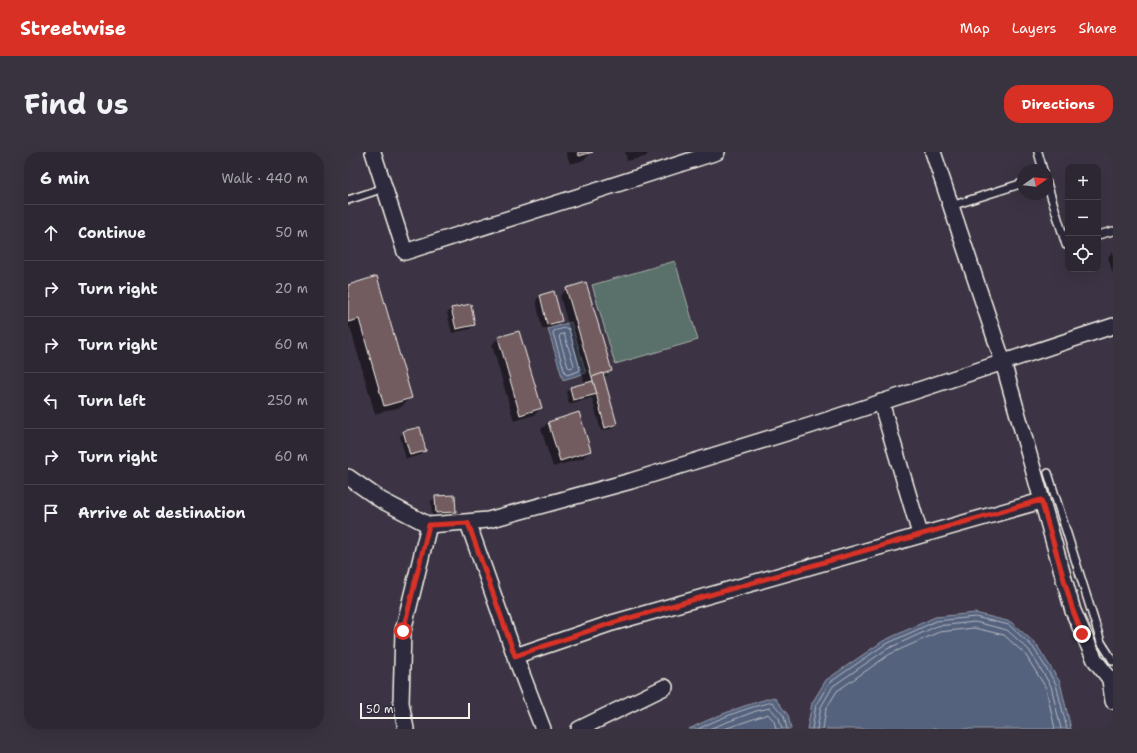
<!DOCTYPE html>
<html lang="en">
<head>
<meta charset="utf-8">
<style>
	body { margin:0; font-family:"Shantell Sans",sans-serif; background:#39333f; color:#f1f3f6 }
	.controls { position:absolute; right:12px; top:12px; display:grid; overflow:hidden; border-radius:8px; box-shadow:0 4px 16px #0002 }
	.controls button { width:36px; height:36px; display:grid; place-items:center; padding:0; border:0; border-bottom:1px solid #48444e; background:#2d2733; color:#f1f3f6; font:20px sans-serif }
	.compass { position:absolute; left:669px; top:12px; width:36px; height:36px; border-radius:50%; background:#2d2733; box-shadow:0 4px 16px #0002; rotate:76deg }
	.scale { position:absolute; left:12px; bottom:10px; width:110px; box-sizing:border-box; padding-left:4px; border:2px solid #f4f1e8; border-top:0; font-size:11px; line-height:14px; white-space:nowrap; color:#f4f1e8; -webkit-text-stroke:3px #2f2a3d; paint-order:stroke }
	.stop { position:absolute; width:12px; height:12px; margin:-9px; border:3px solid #d93025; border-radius:50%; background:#fff }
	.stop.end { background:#d93025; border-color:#fff; box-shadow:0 1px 4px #0008 }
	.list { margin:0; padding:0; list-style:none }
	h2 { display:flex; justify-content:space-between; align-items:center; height:52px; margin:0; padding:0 16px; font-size:17px }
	h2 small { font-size:13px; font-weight:400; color:#a7a5ac }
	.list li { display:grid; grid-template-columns:26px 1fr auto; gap:12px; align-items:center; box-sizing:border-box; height:56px; padding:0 16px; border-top:1px solid #48444e }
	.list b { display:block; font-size:15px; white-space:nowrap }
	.list em { font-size:13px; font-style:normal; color:#a7a5ac }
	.icon { flex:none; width:22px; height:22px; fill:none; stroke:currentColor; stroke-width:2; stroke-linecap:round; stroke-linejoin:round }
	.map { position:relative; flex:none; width:765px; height:577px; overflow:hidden; border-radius:16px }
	header { display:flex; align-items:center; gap:24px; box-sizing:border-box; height:56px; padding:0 20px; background:#d93025; color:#fff }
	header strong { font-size:19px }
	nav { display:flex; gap:22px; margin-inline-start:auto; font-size:14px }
	.intro { display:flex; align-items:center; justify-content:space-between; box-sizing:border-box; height:96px; padding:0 24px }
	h1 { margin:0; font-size:28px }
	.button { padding:10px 18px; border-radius:16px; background:#d93025; color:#fff; font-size:14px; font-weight:700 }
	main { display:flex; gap:24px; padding:0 24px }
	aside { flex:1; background:#2d2733; border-radius:16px; box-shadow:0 4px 16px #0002 }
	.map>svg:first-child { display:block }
	.green { fill:#5a6f6a; stroke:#a7b0a9 }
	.water { fill:#55627e; stroke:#959ba8 }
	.shadow { fill:#0007 }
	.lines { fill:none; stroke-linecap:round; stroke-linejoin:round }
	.shore { stroke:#b4b8be; stroke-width:1 }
	.building { fill:#725b61; stroke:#f4f1e8 }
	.service-casing { stroke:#f4f1e8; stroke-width:10 }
	.minor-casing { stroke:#f4f1e8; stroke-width:18 }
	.service { stroke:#2f2a3d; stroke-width:7 }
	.minor { stroke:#2f2a3d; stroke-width:15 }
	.route { stroke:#d93025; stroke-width:5 }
</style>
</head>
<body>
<header>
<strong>Streetwise</strong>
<nav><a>Map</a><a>Layers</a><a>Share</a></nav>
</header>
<div class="intro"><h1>Find us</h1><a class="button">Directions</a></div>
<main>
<aside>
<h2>6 min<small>Walk · 440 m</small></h2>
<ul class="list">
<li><svg class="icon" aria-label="ahead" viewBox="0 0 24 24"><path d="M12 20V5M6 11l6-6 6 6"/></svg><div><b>Continue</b></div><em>50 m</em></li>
<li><svg class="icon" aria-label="right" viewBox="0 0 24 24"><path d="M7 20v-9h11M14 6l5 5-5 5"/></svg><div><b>Turn right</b></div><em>20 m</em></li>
<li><svg class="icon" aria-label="right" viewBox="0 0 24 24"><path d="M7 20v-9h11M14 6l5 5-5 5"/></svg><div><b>Turn right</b></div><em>60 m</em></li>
<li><svg class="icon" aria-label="left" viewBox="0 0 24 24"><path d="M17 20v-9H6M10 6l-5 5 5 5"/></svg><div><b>Turn left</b></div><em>250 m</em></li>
<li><svg class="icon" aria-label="right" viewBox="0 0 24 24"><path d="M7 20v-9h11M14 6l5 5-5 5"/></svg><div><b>Turn right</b></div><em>60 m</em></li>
<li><svg class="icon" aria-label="arrive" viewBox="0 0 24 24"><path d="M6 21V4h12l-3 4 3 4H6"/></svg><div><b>Arrive at destination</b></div></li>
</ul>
</aside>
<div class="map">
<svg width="765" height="577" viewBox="0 0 765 577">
	<rect width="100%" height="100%" fill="#3c3444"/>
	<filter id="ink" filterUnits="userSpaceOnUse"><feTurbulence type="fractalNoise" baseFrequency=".025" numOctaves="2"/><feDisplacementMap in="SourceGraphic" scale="8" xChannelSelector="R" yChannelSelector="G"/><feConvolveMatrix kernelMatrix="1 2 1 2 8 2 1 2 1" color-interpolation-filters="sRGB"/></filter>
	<g filter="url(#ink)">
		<polygon class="green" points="327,109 350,188 267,212 244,133"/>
		<g class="water">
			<polygon points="223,170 238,221 215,228 200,177"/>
			<polygon points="627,461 663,470 688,492 712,530 723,577 459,577 464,551 478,528 535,489 587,465"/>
			<path d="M426 545 440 563 443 577H341C369 563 397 553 426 545Z"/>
		</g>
		<g class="shadow">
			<polygon points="218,0 244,0 236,8 222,12"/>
			<polygon points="277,0 302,0 297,5 279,9"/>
			<polygon points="765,99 765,123 760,105"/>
			<polygon points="0,134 62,246 53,255 27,262 2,175 0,176"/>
			<polygon points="219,137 263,219 256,226 268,272 263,277 253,279 244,246 221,252 218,240 223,236 237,232 212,144"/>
			<polygon points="206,141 213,169 208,173 194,177 188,148 192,144"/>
			<polygon points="104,157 126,172 122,177 104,181 99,161"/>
			<polygon points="150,186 193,256 186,263 166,269 144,193"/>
			<polygon points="200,271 242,299 235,306 205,315 193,277"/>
			<polygon points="56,280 77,298 73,303 58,307 52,284"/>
			<polygon points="88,345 107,359 102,364 84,365 83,349"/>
		</g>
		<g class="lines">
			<g class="shore">
				<polygon points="218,176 221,177 232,217 231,219 219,223 217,221 205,181 206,179"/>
				<polygon points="216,182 226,213 225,215 222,216 220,215 211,185 212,183"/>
				<path d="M350 577C374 565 398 556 424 550L436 564 439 577"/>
				<polyline points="361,577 408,559 422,556 431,566 434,577"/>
				<polyline points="376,577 420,562 426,569 428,577"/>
				<polyline points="464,577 468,553 481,531 536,493 588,469 627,465 661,473 685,495 708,532 719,577"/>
				<polyline points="469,577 473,555 485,534 539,497 589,474 627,470 659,478 681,498 703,534 713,577"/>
				<polyline points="475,577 478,557 489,539 542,502 591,480 626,476 656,483 677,502 698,536 707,577"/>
			</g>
		</g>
		<g class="building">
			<polygon points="230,0 245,0 231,4"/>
			<polygon points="29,124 64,246 36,254 11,167 0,170 0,133"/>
			<polygon points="238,130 264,219 244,225 218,136"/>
			<polygon points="206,139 214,169 199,173 192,143"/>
			<polygon points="123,152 127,173 108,177 103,156"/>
			<polygon points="171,179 194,256 172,263 150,185"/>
			<polygon points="255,221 269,272 257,276 244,225"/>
			<polygon points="245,229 249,242 225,248 222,235"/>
			<polygon points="231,260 243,299 212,309 200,270"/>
			<polygon points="72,275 78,299 62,303 55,279"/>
			<polygon points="107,343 108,360 88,361 87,344"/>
		</g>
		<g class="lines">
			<g class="service-casing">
				<g id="service">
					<polyline points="690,0 695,18"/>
					<polyline points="699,31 718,93 720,93"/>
					<polyline points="0,48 36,36"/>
					<polyline points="603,54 675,31"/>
					<polyline points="750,83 765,79"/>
					<polyline points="700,321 753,490 765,509"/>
				</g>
			</g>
			<g class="minor-casing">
				<g id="minor">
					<polyline points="25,0 57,100 369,0"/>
					<polyline points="585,0 655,210 725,459 747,508 765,531"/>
					<polyline points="533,250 572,382"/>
					<polyline points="0,325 33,348 81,373 140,368 283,329 461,274 765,174"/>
					<polyline points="120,371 167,504 195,577"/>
					<polyline points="167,504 264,471 693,349"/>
					<polyline points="762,528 765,549"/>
					<polyline points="58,577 53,551 55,479 81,373"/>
					<polyline points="231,577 317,535"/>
				</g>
			</g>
			<use href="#service" class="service"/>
			<use href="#minor" class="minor"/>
		</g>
	</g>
	<g class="lines" filter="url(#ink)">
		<polyline class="route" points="55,479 81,373 120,371 167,504 264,471 693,348 725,459 734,482"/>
	</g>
</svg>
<div class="controls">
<button>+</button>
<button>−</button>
<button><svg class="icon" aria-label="locate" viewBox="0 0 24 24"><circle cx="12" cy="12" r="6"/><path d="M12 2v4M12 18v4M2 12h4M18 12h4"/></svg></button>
</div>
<svg class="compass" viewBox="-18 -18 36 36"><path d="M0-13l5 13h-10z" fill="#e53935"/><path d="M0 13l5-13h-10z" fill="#a7a5ac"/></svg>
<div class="scale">50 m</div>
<div class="stop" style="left:55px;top:479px"></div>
<div class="stop end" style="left:734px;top:482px"></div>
</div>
</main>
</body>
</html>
